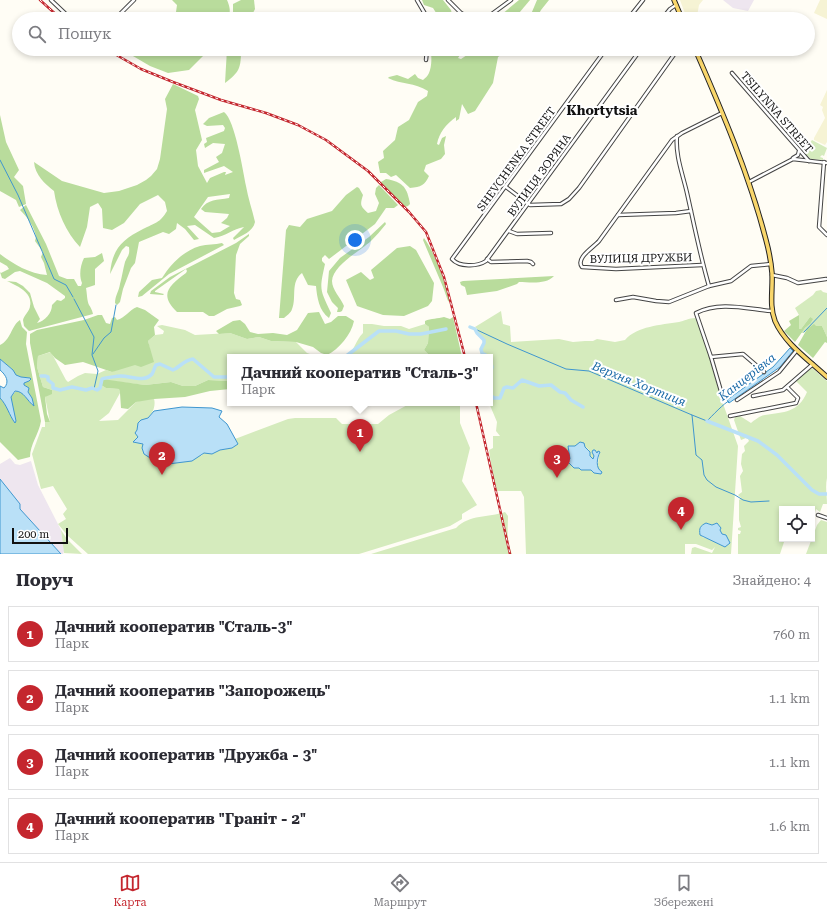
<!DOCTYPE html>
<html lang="uk">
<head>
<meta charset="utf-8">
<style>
	body { margin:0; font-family:"Roboto Serif",serif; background:#f7f7f7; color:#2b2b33 }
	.controls { position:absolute; right:12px; bottom:12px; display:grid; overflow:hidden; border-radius:0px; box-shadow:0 2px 6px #0003 }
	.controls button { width:36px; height:36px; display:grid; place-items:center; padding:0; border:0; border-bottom:1px solid #e1e1e2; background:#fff; color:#2b2b33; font:20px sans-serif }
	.scale { position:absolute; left:12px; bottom:10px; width:56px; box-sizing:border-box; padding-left:4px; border:2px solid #111; border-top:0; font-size:11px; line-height:14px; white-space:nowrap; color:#111; -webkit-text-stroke:3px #fff; paint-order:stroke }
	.you { position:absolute; left:355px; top:240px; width:14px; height:14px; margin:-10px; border:3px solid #fff; border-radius:50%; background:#1a73e8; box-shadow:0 0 0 6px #1a73e833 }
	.badge { display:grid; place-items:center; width:26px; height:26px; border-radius:50%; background:#c4262e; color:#fff; font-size:13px; font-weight:700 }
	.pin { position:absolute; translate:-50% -33px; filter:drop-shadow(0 1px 2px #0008) }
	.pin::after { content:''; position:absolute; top:21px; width:14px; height:12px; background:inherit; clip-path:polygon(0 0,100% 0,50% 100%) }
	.popup { position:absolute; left:227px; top:354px; width:266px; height:52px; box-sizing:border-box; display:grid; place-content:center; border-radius:0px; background:#fff; filter:drop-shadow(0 1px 3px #0005); font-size:13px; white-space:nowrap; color:#7c7c81 }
	.popup b { font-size:15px; color:#2b2b33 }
	.popup::after { content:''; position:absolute; left:50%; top:100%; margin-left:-8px; border:8px solid transparent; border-top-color:#fff }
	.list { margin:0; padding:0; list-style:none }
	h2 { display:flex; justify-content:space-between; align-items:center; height:52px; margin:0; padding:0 16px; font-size:17px }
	h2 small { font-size:13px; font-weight:400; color:#7c7c81 }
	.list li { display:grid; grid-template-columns:26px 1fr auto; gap:12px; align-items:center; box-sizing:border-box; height:56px; margin:0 8px 8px; padding:0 8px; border:1px solid #e1e1e2; border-radius:0px }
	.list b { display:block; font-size:15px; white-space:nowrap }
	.list p { margin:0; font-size:13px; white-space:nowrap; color:#7c7c81 }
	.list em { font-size:13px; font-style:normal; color:#7c7c81 }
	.icon { flex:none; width:22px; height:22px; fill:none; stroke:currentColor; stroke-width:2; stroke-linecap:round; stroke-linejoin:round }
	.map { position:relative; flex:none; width:827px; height:554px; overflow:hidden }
	.search { position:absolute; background:#fff; box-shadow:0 2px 6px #0003; left:12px; right:12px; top:12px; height:44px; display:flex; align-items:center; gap:10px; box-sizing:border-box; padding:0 14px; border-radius:22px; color:#7c7c81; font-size:15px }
	.sheet { height:308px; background:#fff }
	nav { display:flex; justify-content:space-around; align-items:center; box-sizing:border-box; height:56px; border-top:1px solid #e1e1e2; background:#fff; font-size:11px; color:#7c7c81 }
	nav a { display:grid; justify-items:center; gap:2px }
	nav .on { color:#c4262e }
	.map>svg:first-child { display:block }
	.industrial { fill:#eee6ef }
	.farmland { fill:#f6f3d4 }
	.green { fill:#d5ebbd; fill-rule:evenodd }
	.forest { fill:#b9dc9c; fill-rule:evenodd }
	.water { fill:#b9e0f7; stroke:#3f96cf }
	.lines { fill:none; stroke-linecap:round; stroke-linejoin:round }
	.stream { stroke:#3f96cf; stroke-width:1 }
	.river { stroke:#b9e0f7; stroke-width:3.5 }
	.minor-casing { stroke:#444; stroke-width:4.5 }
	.major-casing { stroke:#222; stroke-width:5.5 }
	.minor { stroke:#fff; stroke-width:2.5 }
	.major { stroke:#f9d66b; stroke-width:3.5 }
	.rail-casing { stroke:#c4262e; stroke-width:2.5 }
	.rail { stroke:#fff; stroke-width:1; stroke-dasharray:3; stroke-linecap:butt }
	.labels { text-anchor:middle; stroke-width:4; stroke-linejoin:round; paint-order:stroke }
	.street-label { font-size:11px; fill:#111; stroke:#fff }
	.water-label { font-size:12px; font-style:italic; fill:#1768a6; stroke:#fff }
	.quarter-label { font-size:13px; font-weight:bold; fill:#111; stroke:#fff }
</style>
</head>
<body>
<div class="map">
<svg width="827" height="554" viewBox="0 0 827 554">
	<rect width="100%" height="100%" fill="#fffdf5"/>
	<g class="industrial">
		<polygon points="717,0 754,0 748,11 733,8 723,0"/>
		<polygon points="10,458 15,464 20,465 31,461 38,485 61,530 64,551 63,554 61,554 20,509 20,504 0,479 0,464"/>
	</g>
	<g class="farmland">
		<polygon points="680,0 703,0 699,5 697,16 694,19 687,19"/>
		<polygon points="820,0 827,0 827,19 814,13"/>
		<polygon points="827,90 827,142 825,145 814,140 814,138 825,118 822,110 823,107 820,105"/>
	</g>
	<g class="green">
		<polygon points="812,140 827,148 824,156 822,155 820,157 823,158 823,160 811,159 803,152"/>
		<polygon points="821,290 823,292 827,293 827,337 822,326 807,329 804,333 801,333 805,328 810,324 810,317 801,329 798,329 799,315 795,308 813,295 816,291"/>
		<path d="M501 311 503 324 510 326 511 342 559 339 573 342 585 341H593L597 339 615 342 625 340C637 326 661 325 679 322 684 321 689 318 695 318L700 323 720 395 738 446 731 554H691L692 548 695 547 712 553 715 547 712 550 696 544H685V554H526L524 497 521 491H495L489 450 493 448V436H500L496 431 497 422 489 403H490V374L492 367 490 357 482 353 481 349 484 343V340L477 333V329L475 327ZM580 442 589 450 590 456 593 459 597 453 600 452C598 457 599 463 597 466L575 467C567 455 572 453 580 442ZM708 523C716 527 724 535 730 543L725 547 712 540 702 537Z"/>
		<path d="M363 324H372L384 326H401L409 329 425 324 429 327 428 343 424 350 428 354 426 357H345C355 351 355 341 363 333Z"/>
		<path d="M162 325 185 330 195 335 230 333 247 339 259 337 271 341 296 342 307 353 319 357H230V381L208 380 195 386H183L171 382 145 385 102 380 101 385 106 388 119 389 120 393 109 413 99 421 118 420 136 402 153 396C157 404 153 415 146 419L201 456 204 453 232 448 238 444 235 439 288 419 295 418H336L342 424H378L389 415 411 403H460V423L470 448 462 481 477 505 462 514V519L450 526 359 554H88L68 536 58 524 66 519 63 514 67 509 53 486 41 489 32 454 42 427H45V422H50L45 397 52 390 43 387 37 367 38 356 51 352 66 380 68 382 78 376 85 373 97 374 106 370 112 372 150 350 148 341 155 335 163 334 164 331 157 326Z"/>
		<path d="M812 368 827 381V478C825 487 827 495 827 504H823L820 512 816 509 812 522V509H782V539H785L780 554H738V534H740L741 531 738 530V528L741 527 739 520V500L741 498 738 495 742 492 740 476 743 471 741 464 742 454 745 451 744 446 749 441 748 439 746 438 741 440 734 420 735 417 740 416 751 423C755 420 761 415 765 415 784 412 798 413 807 392L795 380Z"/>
		<path d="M505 512 508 516C508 530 506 541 512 554H371L456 528C470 514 488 518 505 512Z"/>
		<polygon points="821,520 827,522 827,554 806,554 817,525"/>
		<polygon points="61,530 67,539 82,554 64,553"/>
	</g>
	<g class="forest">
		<path d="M172 0H227C230 7 231 12 228 19H167L176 12 177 5Z"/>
		<polygon points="241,0 254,0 255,9 253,13 238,15 233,13 233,4"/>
		<polygon points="422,0 443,0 451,10 453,19 440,19 433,8 424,5"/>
		<polygon points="519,0 530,0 514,19 496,19"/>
		<polygon points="537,0 549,0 541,10 536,19 529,19"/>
		<polygon points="121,49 210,49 189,70 168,73 150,66"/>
		<path d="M227 49H241C241 67 240 72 225 83Z"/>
		<path d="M430 49H464L458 58 461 59 467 55 470 49H507L504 53 498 57 493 83 475 111 468 114 462 104 459 119 456 121V117C446 124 439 133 437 144L439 145 442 138 446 136 444 145 445 154 441 159 426 165 424 171 429 176C425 185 421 187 410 188L396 175 391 177 386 173H380L378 162 384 158 383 151 395 140 398 127 409 120 418 102 427 96 428 91C414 82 402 85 388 78L389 77 397 75 408 79 415 74 418 78 423 80C425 78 428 76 429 73 432 66 432 55 430 49Z"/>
		<path d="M173 84 198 96 199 99 195 110 202 140 196 150 198 166 207 183 210 178 224 172H226L225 175 233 172 224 166 204 173V170L219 162 216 157 222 153 225 144 213 143 205 148 204 144 207 142 206 138 224 131 225 128 223 125 207 126 203 124 209 118 224 112C235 120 243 171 246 186 248 198 252 209 255 222 253 232 242 235 234 240L233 238 244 227C233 229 226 236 214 238L195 225 187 226 199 239 194 240 185 229 177 223 176 229 169 234 163 232 139 242 135 263 131 268 123 289 120 302 117 305 115 303C115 296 119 291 120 284 122 277 123 269 125 262 128 255 130 255 129 247L126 246 122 250 110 274C112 250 121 240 143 229 155 223 160 223 167 211L165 202 158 195 140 204 124 223 112 230 103 228 102 209 98 203 90 207 87 227 80 247C66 232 57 212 54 191 45 184 35 175 34 162L62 181 104 193 119 191 137 185 146 180 151 176 157 169 160 159 167 109 165 99ZM230 194 229 198C217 200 208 199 201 209L205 212 229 214 227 218 221 223 230 226 220 232 212 233 194 217 208 197Z"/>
		<polygon points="0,115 6,142 19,170 14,177 23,186 26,204 19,207 16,200 0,191"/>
		<path d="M386 179C403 182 407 187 410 204L408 206 405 207 382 185 381 182Z"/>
		<path d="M379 185 398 205 394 208H386L375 224 329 259 325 255 322 258V261L325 264C319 291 320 289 331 313L329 318C319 311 317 297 316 286L308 285 302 273C290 282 297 298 292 309 291 313 287 315 284 318H279L286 230 289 225 300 227 307 219 332 211 346 195 357 187 359 188 363 195C360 205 360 206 368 213L376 211 379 203 375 194 376 188Z"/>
		<path d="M26 205 46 244 59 276 67 279H74L78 286H81L82 283C79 276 80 266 84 258L95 257 102 253 104 261 95 269V285L86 288C87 293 87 301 89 305 91 308 92 310 93 314L29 331 24 326 23 320C24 315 30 311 30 306 33 292 17 286 7 281L16 282 23 286 30 293 34 307 40 319 37 323C45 321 52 313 52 305L57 300 61 301 65 298V296L47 283 20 271 15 272 5 279 2 278 0 272 1 273 9 269 7 266 0 262V254C13 264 30 274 47 275L44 263 41 257 43 252 35 241 36 237C34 226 28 218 20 210Z"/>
		<path d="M385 222 386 224C381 230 376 236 371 241 360 251 333 265 332 281 332 290 341 298 344 306L342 311 340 312H337L338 308 332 302 327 292 329 271 340 258 369 237Z"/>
		<path d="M249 234V236L240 244 236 255 234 293 236 299 240 300 242 305 240 306 227 309 214 316H209L203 312H177C158 294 170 285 186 273L187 271 186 269 155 291V292L164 294 163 295 150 294 151 291 170 277 236 243Z"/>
		<path d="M424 238C437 257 444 279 450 302L448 301 443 287 423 240Z"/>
		<path d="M222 243 224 245 169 274 142 296 138 297 139 292 152 280 162 278C171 264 183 251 200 246 207 244 215 245 222 243Z"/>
		<polygon points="410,246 416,250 434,283 432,301 428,306 404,316 383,315 357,306 346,280 361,272 370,280 374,278 371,270 397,248"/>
		<path d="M554 276C546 285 529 282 519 282L517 284 497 291 467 295 465 287 461 285 460 282 463 281Z"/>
		<path d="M137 307 145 310 159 320 154 327 155 335 148 341 154 362 141 367 135 365 112 372 83 362 65 365 55 358 50 352 38 356 37 367 43 387 52 390V394L45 397 47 414 50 422H45L30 343V334L37 330 84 320 98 315H102L106 323 110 324 112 318 115 317 117 320C125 318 129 310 137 307Z"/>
		<path d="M319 312 325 324 331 322 338 316H346L354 321C351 335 339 349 327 355L321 353 313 347 296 342 271 341 259 337 247 339 230 333 219 334 216 331 233 321 240 320 245 324 250 332 258 334 273 333 287 335 297 330 308 313Z"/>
		<polygon points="799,315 799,329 801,329 810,317 813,319 810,324 805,328 795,342 784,331 791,325 789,321"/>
		<path d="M444 317 450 319 453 317 462 357H426L428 354 424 350 428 343 429 327 425 324V321C431 318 438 319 444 317Z"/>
		<path d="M20 320 22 327 27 332 26 344 41 421C39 434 30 444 30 457L18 460 0 442V398L6 404 9 410 11 405V397L16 391C25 391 27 400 33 405L32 398 28 392 29 388 24 385V383L29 381 30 378 21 377 15 375 13 370 0 359V345C11 340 11 326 20 320Z"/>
		<polygon points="814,324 816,326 822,326 827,337 827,343 825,342 813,358 798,345 807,329"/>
		<polygon points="102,379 145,385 171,382 183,386 195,386 208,380 230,381 230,389 210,391 185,397 154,399 136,402 128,409 121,408 120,393 119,389 106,388 101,385"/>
	</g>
	<g class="water">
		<polygon points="790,348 793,351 780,367 729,403 728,402 727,400 731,397 773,367"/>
		<path d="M0 359 13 370 16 375 21 377 30 378 31 379 29 381 24 383V385L29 388 28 392 32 398 34 406C27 401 24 391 15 391L11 397 16 421 15 423C9 415 7 405 0 398V386L4 388C10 382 6 375 0 370Z"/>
		<polygon points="182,407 212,408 222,411 219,417 227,424 238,444 232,448 220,450 212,454 204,453 192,461 168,464 158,463 144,454 142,448 143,444 133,442 138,437 135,433 137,430 138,423 141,420 148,418 154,411"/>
		<path d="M580 442 584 443 585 447 590 452V456L593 459 594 456 592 452 593 450H595L597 453 598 451 600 452C597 458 595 468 602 472L601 474 594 473 591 470H581L579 468H574L568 462V460L570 459 568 446H575Z"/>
		<polygon points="0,479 20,504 20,509 61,554 0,554"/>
		<path d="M706 523 712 525 717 523 721 528 720 530 722 534 726 535 730 543 725 547 700 535C699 528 700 526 706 523Z"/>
	</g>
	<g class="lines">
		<g class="stream">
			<polyline points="0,160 18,195 54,279 66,285 73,297"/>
			<polyline points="74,299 94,337 92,355 98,371 94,389"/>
			<polyline points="475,329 507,344 566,369 589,371 692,415 696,455 702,460 704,475 707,480 716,487 735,495 743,500 751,502 769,501"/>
			<polyline points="804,332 827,308"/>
			<polyline points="93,354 104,338 111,332 116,305"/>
			<path d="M692 415 707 421C711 417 725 402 729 401"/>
		</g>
		<g class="river">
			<polyline points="470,327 475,329 477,333 484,340 484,343 481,349 482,353 489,357"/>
			<polyline points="345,357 379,331 396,331 409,334 421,334 446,329"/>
			<polyline points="490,360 492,367 490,374"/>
			<path d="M41 376H45L48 377V380L53 384V388L60 390 72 387 86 390 92 388 97 390 100 388 102 379C104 378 118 376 121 376 131 376 144 383 152 374 154 371 154 368 156 365L160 364 173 370C180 367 184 360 193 359L214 377H230"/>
			<polyline points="490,382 490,386"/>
			<polyline points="490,395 494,398 500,398 504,388 507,387 513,388 522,380 539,386 551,385 560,392 565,393 571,400 583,407"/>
			<polyline points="707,421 758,441 777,455 812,490 819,494 827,494"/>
		</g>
		<g class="minor-casing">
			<g id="minor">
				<polyline points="51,0 71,19"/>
				<polyline points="417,0 428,19"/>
				<polyline points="448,0 461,13 471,19"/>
				<polyline points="115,19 134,0"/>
				<polyline points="485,19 511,0"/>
				<polyline points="628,19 643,0"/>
				<polyline points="662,19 670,9 676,5"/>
				<path d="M606 49 452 259C459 267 477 267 486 261L641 49"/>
				<polyline points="426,60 427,49"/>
				<polyline points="732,73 809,161"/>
				<path d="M677 136C675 155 683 175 687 193 694 224 700 255 709 286"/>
				<polyline points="793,158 798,155 799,151"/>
				<polyline points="824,162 819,227 827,235"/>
				<polyline points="749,182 793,159 827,163"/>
				<polyline points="506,187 530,205 561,204 569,199 579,188 678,49"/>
				<polyline points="618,215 676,213 691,211"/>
				<polyline points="509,231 517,234 551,233"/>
				<polyline points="487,259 491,262 527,261 531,262 533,264"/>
				<path d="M702 265 616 269 582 267C575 258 594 247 599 241L672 140 682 133 722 113"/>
				<polyline points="772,275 787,278 798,283 826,279"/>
				<polyline points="616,300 633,297 656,301 669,302 709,286 731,281 751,266 771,264"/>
				<polyline points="711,357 743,354 764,372"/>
				<polyline points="753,396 783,390 813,364"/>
				<path d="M723 398 711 357 696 313C720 301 747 309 772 311"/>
				<polyline points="737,400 779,372 797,350"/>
				<polyline points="730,416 796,403 798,398 787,387"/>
				<polyline points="818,515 827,518"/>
			</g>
		</g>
		<g class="major-casing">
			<g id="major">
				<polyline points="674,0 682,19"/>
				<path d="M695 49C722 111 749 174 766 240 769 251 771 262 772 273 773 289 769 306 775 321 785 344 809 360 827 377"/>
			</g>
		</g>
		<use href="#minor" class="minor"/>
		<use href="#major" class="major"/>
		<g class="rail-casing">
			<g id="rail">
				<polyline points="40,0 61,19"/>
				<polyline points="106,49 141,69 173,82 221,100 266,113 298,125 326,140 368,171 409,212 426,232 444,277 465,357"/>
				<polyline points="476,403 510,554"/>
			</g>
		</g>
		<use href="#rail" class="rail"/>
	</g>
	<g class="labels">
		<g class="street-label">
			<text transform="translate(777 112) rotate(49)" y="4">TSILYNNA STREET</text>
			<text transform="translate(516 159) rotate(-54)" y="4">SHEVCHENKA STREET</text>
			<text transform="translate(539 175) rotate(-54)" y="4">ВУЛИЦЯ ЗОРЯНА</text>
			<text transform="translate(641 258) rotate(-1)" y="4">ВУЛИЦЯ ДРУЖБИ</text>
		</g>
		<g class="water-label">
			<text transform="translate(747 377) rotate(-38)" y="4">Канцерівка</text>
			<text transform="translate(639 384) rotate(22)" y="4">Верхня Хортиця</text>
		</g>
		<g class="quarter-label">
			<text x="602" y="115">Khortytsia</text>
		</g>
	</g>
</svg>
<div class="controls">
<button><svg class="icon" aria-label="locate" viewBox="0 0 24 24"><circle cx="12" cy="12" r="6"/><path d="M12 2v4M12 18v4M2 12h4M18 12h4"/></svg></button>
</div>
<div class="scale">200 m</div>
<div class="you"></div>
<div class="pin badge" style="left:360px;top:452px">1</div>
<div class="popup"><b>Дачний кооператив &quot;Сталь-3&quot;</b>Парк</div>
<div class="pin badge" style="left:162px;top:475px">2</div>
<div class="pin badge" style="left:557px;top:478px">3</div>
<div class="pin badge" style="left:681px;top:530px">4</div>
<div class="search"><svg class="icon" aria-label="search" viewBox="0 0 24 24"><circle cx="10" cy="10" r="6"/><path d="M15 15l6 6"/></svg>Пошук</div>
</div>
<section class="sheet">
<h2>Поруч<small>Знайдено: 4</small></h2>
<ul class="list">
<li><span class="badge">1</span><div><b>Дачний кооператив &quot;Сталь-3&quot;</b><p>Парк</p></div><em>760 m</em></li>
<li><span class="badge">2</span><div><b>Дачний кооператив &quot;Запорожець&quot;</b><p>Парк</p></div><em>1.1 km</em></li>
<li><span class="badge">3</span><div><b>Дачний кооператив &quot;Дружба - 3&quot;</b><p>Парк</p></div><em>1.1 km</em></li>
<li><span class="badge">4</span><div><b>Дачний кооператив &quot;Граніт - 2&quot;</b><p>Парк</p></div><em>1.6 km</em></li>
</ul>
</section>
<nav>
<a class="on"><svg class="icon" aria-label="map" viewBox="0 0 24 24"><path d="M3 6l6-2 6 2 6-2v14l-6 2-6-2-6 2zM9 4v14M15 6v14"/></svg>Карта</a>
<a><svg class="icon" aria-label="directions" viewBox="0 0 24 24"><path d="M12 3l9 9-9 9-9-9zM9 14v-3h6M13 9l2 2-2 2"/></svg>Маршрут</a>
<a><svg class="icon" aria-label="saved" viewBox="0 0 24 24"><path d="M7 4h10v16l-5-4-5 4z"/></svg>Збережені</a>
</nav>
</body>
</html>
